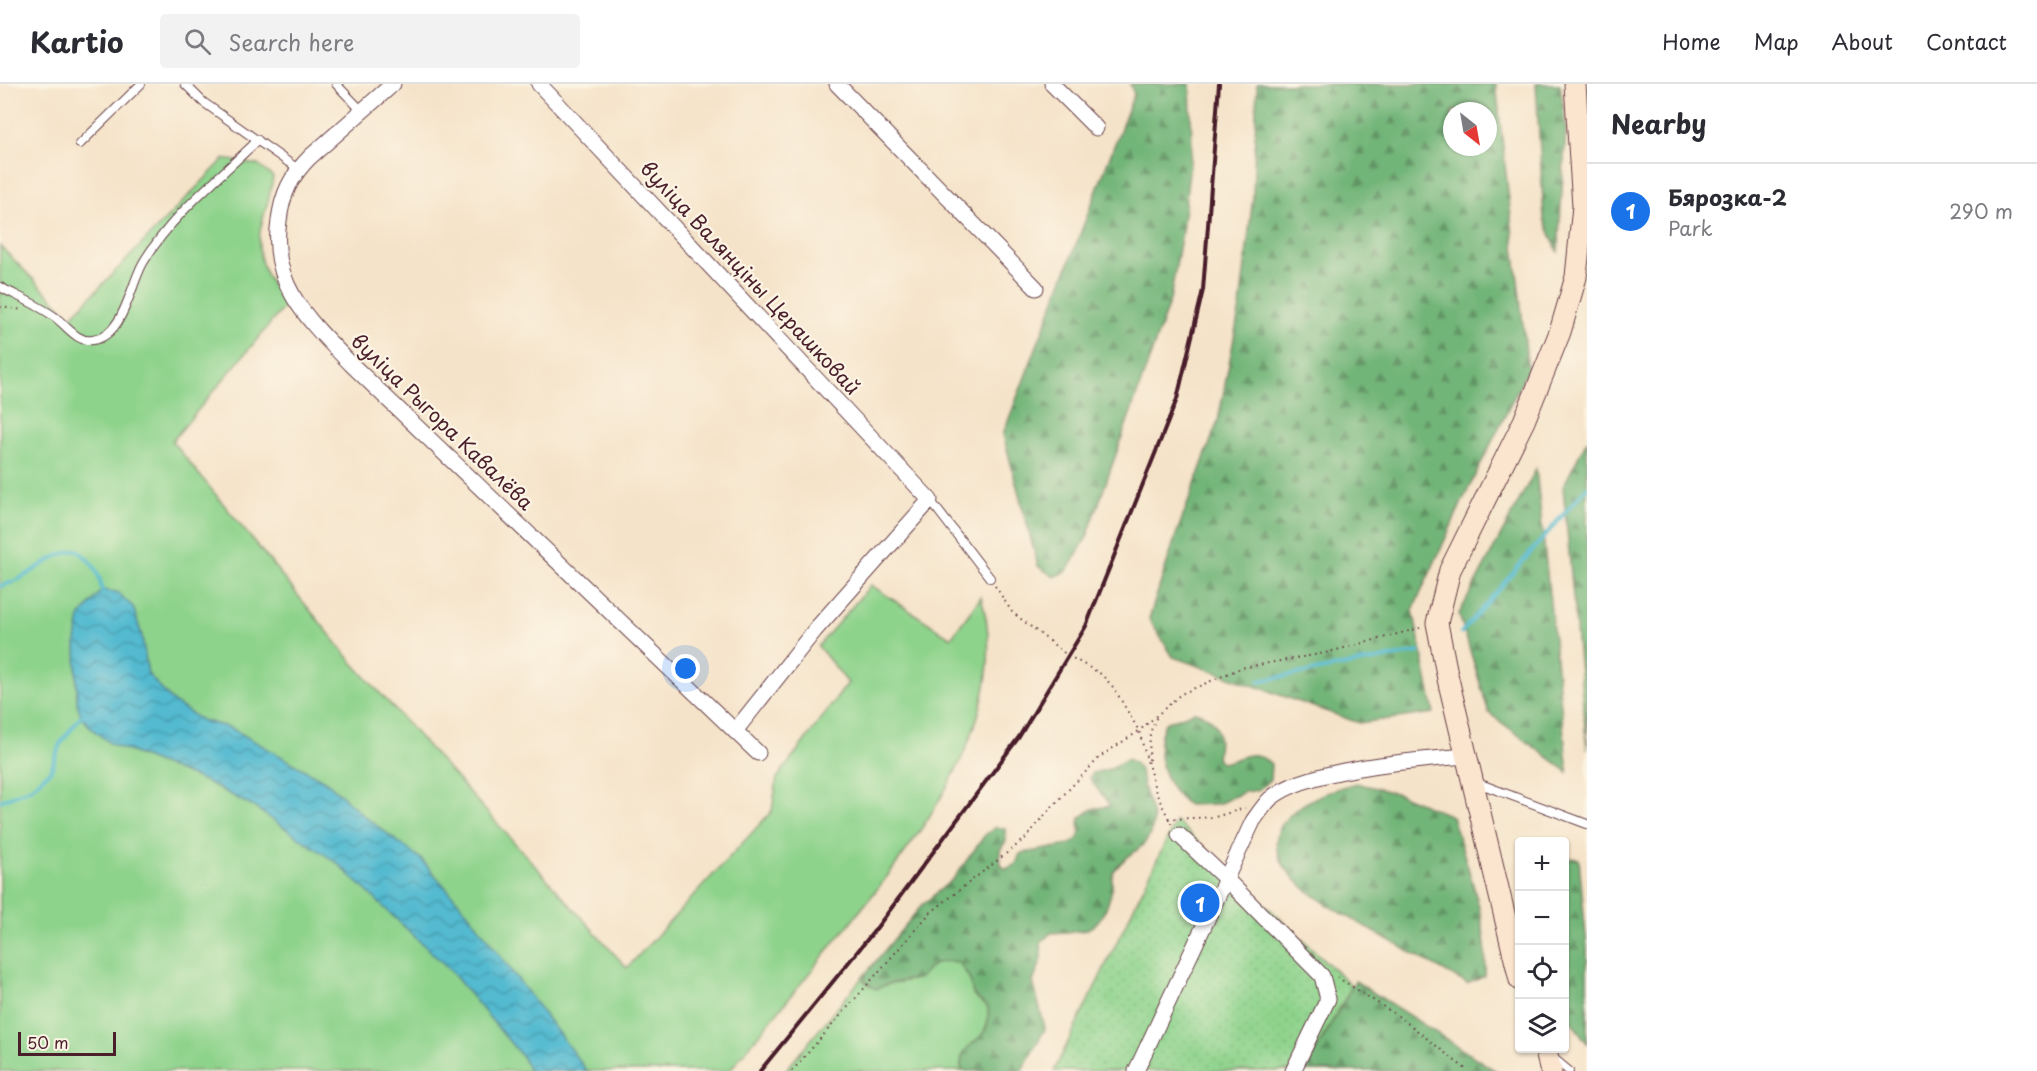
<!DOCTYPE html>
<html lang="en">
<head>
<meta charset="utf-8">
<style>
	body { margin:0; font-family:"Playpen Sans",sans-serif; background:#f2f2f3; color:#2b2b33 }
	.controls { position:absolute; right:18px; bottom:18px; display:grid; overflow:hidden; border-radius:6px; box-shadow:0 2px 4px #0004 }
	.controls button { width:54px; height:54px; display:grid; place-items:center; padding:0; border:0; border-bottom:2px solid #e1e1e2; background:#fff; color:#2b2b33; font:30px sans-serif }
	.compass { position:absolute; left:1443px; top:18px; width:54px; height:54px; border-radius:50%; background:#fff; box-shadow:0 2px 4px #0004; rotate:149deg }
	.scale { position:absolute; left:18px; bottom:15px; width:98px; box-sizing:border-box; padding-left:6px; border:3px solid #4a1f2b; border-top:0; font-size:16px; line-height:21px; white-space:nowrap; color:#4a1f2b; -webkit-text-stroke:4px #fcf5e5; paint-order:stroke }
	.you { position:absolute; left:686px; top:585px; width:21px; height:21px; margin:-15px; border:4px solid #fff; border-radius:50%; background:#1a73e8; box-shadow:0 0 0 9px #1a73e833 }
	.badge { display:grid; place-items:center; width:39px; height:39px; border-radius:50%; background:#1a73e8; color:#fff; font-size:20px; font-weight:700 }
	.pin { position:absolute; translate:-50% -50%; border:3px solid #fff; box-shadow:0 2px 6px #0006 }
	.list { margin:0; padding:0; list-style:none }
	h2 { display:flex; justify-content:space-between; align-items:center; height:78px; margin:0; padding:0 24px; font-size:26px }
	h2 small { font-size:20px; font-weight:400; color:#7c7c81 }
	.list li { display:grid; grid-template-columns:39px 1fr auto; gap:18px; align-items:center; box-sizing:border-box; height:96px; padding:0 24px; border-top:2px solid #e1e1e2 }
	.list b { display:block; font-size:22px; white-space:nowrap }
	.list p { margin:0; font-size:20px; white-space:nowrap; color:#7c7c81 }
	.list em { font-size:20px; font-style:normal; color:#7c7c81 }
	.icon { flex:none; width:33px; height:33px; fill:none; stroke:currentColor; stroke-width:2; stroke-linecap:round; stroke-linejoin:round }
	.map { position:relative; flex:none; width:1587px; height:987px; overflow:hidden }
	header { display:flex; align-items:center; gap:36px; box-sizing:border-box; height:84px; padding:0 30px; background:#fff; border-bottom:2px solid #e1e1e2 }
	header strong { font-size:28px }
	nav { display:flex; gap:33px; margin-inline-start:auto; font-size:21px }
	.search { width:420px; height:54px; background:#f2f2f3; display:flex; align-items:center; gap:15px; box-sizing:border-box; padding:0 21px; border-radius:6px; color:#7c7c81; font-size:22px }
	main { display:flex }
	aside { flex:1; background:#fff }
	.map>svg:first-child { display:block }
	.grass { fill:#8ed38c; stroke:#6c795c; stroke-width:1.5 }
	.forest { fill:url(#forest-firs); stroke:#5e6a52; stroke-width:1.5; fill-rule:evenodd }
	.garden { fill:url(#garden-dots); stroke:#6c795c; stroke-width:1.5 }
	.water { fill:url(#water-waves); stroke:#4e6c7e; stroke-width:1.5 }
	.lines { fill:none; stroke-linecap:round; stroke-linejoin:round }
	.stream { stroke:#52bad0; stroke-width:4 }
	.lane-casing { stroke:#643c43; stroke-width:10 }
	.street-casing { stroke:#643c43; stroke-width:17 }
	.secondary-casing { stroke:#643c43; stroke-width:23 }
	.path { stroke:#643c43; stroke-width:2; stroke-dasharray:1.5 4.5; stroke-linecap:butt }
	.lane { stroke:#fff; stroke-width:8 }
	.street { stroke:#fff; stroke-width:15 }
	.secondary { stroke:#fbe5cf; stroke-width:21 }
	.rail { stroke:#4a1f2b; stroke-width:4 }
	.labels { text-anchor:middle; stroke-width:4.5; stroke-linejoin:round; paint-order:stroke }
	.street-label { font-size:20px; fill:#4a1f2b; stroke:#fcf5e5 }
</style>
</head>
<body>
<header>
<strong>Kartio</strong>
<div class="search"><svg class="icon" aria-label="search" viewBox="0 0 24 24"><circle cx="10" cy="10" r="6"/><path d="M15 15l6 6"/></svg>Search here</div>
<nav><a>Home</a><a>Map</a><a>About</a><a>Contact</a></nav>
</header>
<main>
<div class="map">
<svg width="1587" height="987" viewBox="0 0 1587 987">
	<defs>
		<pattern id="forest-firs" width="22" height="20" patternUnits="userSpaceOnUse" patternTransform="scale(1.5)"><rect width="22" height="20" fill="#72b578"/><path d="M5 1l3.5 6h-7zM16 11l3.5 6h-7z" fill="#609363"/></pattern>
		<pattern id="garden-dots" width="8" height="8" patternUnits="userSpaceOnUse" patternTransform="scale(1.5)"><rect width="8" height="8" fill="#8ed38c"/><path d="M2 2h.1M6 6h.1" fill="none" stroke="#7cb579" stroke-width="1.8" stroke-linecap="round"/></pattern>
		<pattern id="water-waves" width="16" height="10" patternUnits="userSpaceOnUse" patternTransform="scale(1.5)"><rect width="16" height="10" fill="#52bad0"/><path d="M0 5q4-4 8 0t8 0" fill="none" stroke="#4697a9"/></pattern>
	</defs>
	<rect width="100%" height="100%" fill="#fcf5e5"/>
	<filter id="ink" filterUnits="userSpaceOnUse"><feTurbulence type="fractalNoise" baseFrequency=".0167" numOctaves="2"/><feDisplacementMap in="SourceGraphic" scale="12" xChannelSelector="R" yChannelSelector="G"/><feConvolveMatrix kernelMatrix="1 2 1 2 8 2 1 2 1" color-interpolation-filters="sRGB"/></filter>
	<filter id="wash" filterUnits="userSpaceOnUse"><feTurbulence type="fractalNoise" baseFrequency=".008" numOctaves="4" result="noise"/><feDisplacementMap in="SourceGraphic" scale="24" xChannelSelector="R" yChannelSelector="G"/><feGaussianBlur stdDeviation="1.35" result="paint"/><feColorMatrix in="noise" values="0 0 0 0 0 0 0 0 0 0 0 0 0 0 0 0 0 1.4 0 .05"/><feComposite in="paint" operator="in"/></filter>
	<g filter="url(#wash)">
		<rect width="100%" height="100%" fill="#f5e3c9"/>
		<g class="grass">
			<path d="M224 75 258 81 273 93C271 112 263 130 260 148 255 177 270 200 285 222L172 357 353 579 627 884 772 727 777 694 848 599 818 562 871 501 951 554 981 513C1019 638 907 769 833 860 799 902 764 945 729 987H0V162L71 233Z"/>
			<path d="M943 876 959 878 970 895 973 910 988 924C993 964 955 954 962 987H785L866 889 864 897 876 905 888 900 920 894 929 881Z"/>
		</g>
		<g class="forest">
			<polygon points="1130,0 1190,0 1192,61 1182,148 1170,216 1087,453 1067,487 1054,493 1038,482 1003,350 1134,10"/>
			<path d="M1257 0H1496L1528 285 1463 416 1413 526 1434 629 1359 639 1173 573 1149 535 1176 451 1218 337 1240 223 1253 112ZM1452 27H1488V63H1452Z"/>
			<polygon points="1536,0 1560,0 1566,45 1558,169 1544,135"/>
			<polygon points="1587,356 1587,665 1563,403"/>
			<polygon points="1536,385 1568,688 1489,629 1459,530"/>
			<path d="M1194 628C1220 633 1221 652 1217 674L1222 679C1244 675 1251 662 1271 680L1270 696 1258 706 1244 708 1218 720 1188 721C1164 703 1152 667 1165 639Z"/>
			<path d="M1127 675C1142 681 1141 690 1144 705 1146 715 1153 724 1153 736 1152 767 1125 767 1113 789 1111 794 1112 797 1112 803 1111 813 1105 829 1098 837 1086 852 1067 846 1051 849L1041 858 1042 874 1033 898 1045 945 1022 987H962C955 954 993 964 988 924L973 910 970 895 959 878C940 875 931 879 920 894L888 900 876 905 864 897 866 889 922 821 954 794 985 751 996 743 1005 745 1006 757 1000 766 1001 781 1006 785 1016 780 1020 770C1033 765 1074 765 1079 753 1081 747 1078 740 1080 734L1092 725 1110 722C1105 713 1092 700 1090 694L1093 689 1109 685Z"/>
			<path d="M1356 699 1399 710 1452 732C1467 783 1490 839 1485 892L1467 900C1435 882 1403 864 1371 846 1348 832 1321 819 1301 801 1241 746 1304 713 1356 699Z"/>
			<polygon points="1565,774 1579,775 1587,864 1587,959 1565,929"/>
			<polygon points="1355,897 1496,987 1305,987"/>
		</g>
		<polygon class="garden" points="1176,737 1352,902 1304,987 1054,987"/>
		<polygon class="water" points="102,506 117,508 133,523 142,552 148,590 171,616 201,636 231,644 328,699 364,732 421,775 468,829 587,987 529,987 523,974 450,886 337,779 252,722 207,698 111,660 92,645 81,632 77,619 76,557 80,533"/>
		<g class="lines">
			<g class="stream">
				<path d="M0 502C29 496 48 470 77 466 92 477 99 487 102 506"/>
				<polyline points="1461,549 1587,403"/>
				<polyline points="1259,597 1419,568"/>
				<polyline points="0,717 31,704 51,686 60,660 81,632"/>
			</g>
		</g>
	</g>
	<g filter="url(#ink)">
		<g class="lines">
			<g class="lane-casing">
				<g id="lane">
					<polyline points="185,0 203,18 298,85"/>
					<polyline points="336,0 362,27"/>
					<polyline points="80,60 141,0"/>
					<path d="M0 203C17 212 36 220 52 231 65 239 76 259 93 256 124 251 130 202 143 179 171 131 219 94 258 56"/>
					<polyline points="930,416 990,494"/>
					<polyline points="1475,698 1587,740"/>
					<polyline points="1552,973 1569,987"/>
				</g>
			</g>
			<g class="street-casing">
				<g id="street">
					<path d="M393 0 310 73C291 92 282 110 279 137 269 201 310 238 352 281L758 669"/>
					<polyline points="539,0 930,416 815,546 735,647"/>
					<polyline points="837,0 1036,204"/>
					<polyline points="1052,0 1096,44"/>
					<polyline points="1179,751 1227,796 1322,892 1328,915 1293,987"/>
					<path d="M1136 987 1253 737C1258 730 1264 721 1270 715 1304 684 1420 676 1466 672"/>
				</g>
			</g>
			<g class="secondary-casing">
				<g id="secondary">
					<polyline points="1520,896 1448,595 1437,539 1450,486 1524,337 1560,248 1576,193 1583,122 1575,0"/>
					<polyline points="1545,964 1551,987"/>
				</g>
			</g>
			<g class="path">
				<polyline points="0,223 23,226"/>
				<polyline points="995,502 1012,528 1067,571 1101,590 1114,604 1139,647 1156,709 1172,741"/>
				<polyline points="1149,676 1150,649 1157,632"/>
				<polyline points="1168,735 1215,733 1245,724"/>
				<polyline points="1337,893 1401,934 1468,987"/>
				<polyline points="792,987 930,829 1026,754 1048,727 1101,672 1139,647 1181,610 1241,584 1325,569 1420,544"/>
			</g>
			<use href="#lane" class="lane"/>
			<use href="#street" class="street"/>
			<use href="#secondary" class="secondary"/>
			<polyline class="rail" points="760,987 875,846 1019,653 1086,542 1177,315 1203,206 1219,0"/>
		</g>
	</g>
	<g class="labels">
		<g class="street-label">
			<text transform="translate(750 194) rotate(47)" y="7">вуліца Валянціны Церашковай</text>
			<text transform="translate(442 338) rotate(44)" y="7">вуліца Рыгора Кавалёва</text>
		</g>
	</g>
</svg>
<div class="controls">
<button>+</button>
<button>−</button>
<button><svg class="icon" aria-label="locate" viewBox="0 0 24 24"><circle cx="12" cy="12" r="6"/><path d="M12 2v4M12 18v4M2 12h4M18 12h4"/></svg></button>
<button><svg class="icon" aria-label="layers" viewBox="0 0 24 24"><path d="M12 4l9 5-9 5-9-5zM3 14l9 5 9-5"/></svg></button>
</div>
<svg class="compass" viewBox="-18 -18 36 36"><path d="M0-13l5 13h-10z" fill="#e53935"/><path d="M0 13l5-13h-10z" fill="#7c7c81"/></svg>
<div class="scale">50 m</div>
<div class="you"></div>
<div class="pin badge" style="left:1200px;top:819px">1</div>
</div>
<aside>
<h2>Nearby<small></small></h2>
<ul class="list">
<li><span class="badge">1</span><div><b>Бярозка-2</b><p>Park</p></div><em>290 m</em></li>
</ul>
</aside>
</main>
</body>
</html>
